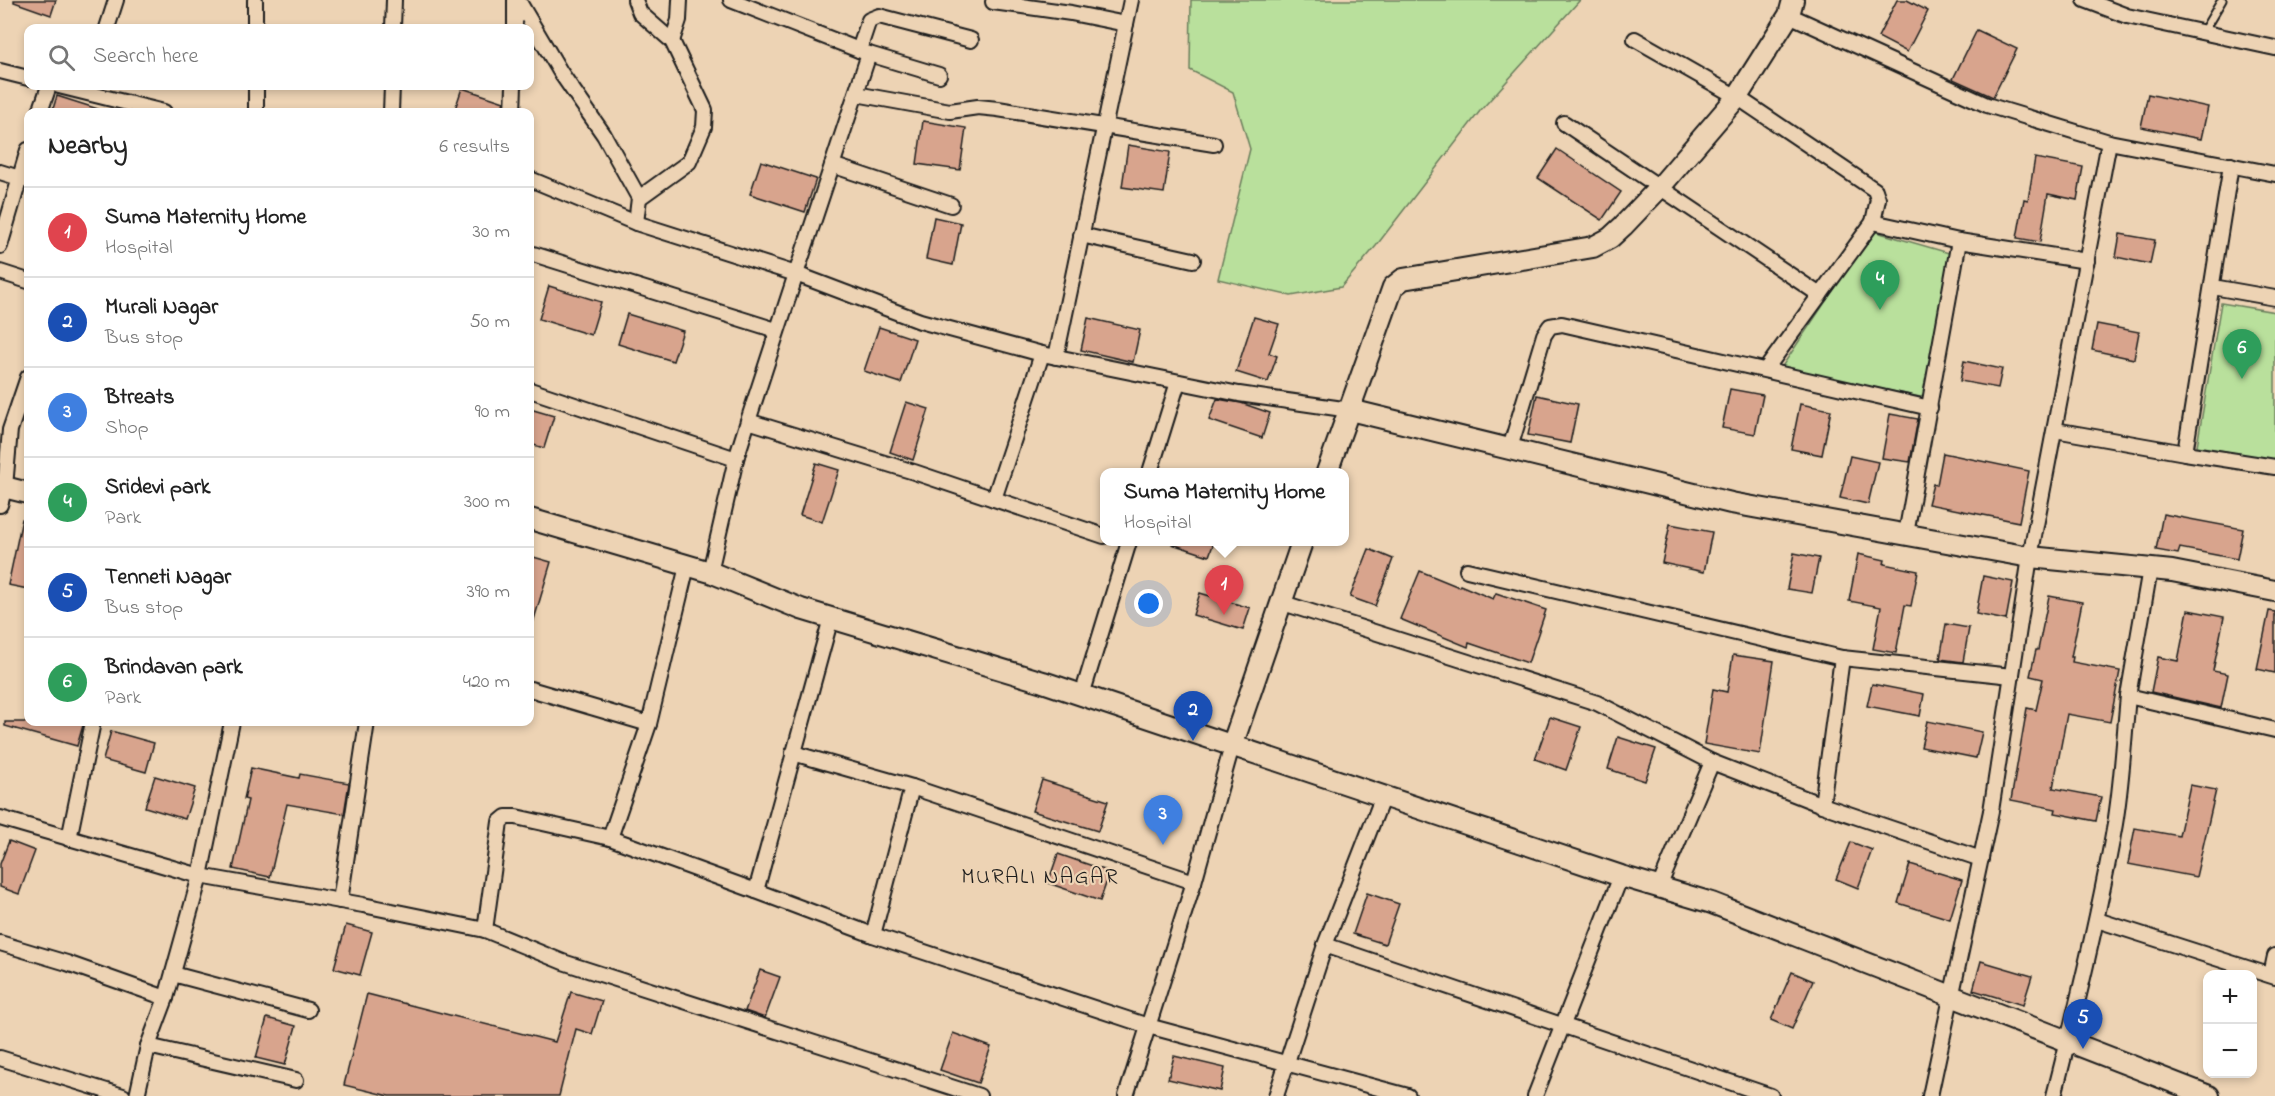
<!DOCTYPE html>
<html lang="en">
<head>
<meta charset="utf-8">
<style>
	body { margin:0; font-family:"Indie Flower",sans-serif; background:#f6f6f6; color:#222 }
	.controls { position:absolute; right:18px; bottom:18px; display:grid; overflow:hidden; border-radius:12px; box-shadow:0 3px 9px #0003 }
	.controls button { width:54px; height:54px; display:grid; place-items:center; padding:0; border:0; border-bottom:2px solid #e0e0e0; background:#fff; color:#222; font:30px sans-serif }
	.you { position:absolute; left:1149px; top:604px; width:21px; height:21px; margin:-15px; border:4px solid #fff; border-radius:50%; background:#1a73e8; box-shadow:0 0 0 9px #1a73e833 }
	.badge { display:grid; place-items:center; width:39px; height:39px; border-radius:50%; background:#1f6fb2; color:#fff; font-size:20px; font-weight:700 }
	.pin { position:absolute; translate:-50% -50px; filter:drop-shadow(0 2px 3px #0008) }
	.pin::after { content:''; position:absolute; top:32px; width:21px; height:18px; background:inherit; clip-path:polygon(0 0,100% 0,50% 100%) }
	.popup { position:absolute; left:1100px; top:468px; width:249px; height:78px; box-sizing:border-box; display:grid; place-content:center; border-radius:12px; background:#fff; filter:drop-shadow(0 2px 4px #0005); font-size:20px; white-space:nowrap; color:#767676 }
	.popup b { font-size:22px; color:#222 }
	.popup::after { content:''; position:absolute; left:50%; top:100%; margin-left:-12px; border:12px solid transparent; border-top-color:#fff }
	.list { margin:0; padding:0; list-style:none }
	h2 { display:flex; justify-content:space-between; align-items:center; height:78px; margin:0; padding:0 24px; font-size:26px }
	h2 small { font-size:20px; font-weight:400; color:#767676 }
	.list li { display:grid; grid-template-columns:39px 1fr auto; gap:18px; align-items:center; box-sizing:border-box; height:90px; padding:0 24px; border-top:2px solid #e0e0e0 }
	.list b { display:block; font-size:22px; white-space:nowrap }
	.list p { margin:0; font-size:20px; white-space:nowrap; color:#767676 }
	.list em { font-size:20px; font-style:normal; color:#767676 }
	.icon { flex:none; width:33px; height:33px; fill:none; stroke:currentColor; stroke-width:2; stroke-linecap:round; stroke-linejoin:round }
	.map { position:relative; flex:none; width:2275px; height:1096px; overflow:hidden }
	.search { position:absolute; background:#fff; box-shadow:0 3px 9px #0003; left:24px; top:24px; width:510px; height:66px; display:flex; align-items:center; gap:15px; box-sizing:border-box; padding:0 21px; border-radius:12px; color:#767676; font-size:22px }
	.panel { position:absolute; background:#fff; box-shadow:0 3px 9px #0003; left:24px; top:108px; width:510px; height:618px; border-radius:12px }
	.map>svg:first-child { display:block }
	.green { fill:#b9e09c; stroke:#6a7e5c; stroke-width:1.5 }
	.building { fill:#d8a48d; stroke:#1c1c1c; stroke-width:1.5 }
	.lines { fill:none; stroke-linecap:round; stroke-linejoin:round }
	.lane-casing { stroke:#1c1c1c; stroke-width:11 }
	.street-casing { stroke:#1c1c1c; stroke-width:18 }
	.secondary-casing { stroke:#1c1c1c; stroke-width:24 }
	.lane { stroke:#edd3b4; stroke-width:7 }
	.street { stroke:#edd3b4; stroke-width:14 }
	.secondary { stroke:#edd3b4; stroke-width:20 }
	.labels { text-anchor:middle; stroke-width:4.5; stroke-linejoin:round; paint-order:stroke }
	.neighbourhood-label { font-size:22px; letter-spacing:1.5px; fill:#1c1c1c; stroke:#edd3b4 }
</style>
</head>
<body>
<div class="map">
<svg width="2275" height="1096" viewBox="0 0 2275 1096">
	<rect width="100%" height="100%" fill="#edd3b4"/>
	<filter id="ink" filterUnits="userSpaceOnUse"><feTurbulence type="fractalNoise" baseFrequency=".0167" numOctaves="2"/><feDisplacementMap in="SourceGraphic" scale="12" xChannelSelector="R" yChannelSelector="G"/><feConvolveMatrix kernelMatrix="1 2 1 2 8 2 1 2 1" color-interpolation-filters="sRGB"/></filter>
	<g filter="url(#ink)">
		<g class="green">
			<polygon points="1191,0 1580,0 1480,111 1376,246 1341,287 1291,296 1218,279 1250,149 1233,92 1190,70"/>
			<polygon points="1873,231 1949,253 1925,398 1781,368"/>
			<polygon points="2221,303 2275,312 2275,460 2197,446"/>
		</g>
		<g class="building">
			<polygon points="14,0 56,0 51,15 14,2"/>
			<polygon points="1897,0 1907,0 1928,11 1907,52 1878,37"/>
			<polygon points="1977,30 2017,49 1993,97 1953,79"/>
			<polygon points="462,88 504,102 500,112 454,112"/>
			<polygon points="2148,94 2208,107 2201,139 2141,127"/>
			<polygon points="57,96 98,109 97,112 52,112"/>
			<polygon points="923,121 966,128 960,170 917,164"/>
			<polygon points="1128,145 1170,152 1164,193 1122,187"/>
			<polygon points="1557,149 1621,192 1602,220 1538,178"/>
			<polygon points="2035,158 2083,167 2077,200 2048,194 2040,242 2017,238 2024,199 2028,200"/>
			<polygon points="761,161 816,179 805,212 750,194"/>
			<polygon points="934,217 961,223 953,265 926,259"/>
			<polygon points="2120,234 2155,240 2150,264 2116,257"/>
			<polygon points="549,286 601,302 591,335 539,319"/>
			<polygon points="627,314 683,331 673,361 618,344"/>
			<polygon points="1254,317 1279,324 1269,353 1277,356 1268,382 1236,372"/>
			<polygon points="1088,318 1140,330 1133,362 1081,350"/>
			<polygon points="2097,324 2139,332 2134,359 2092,350"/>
			<polygon points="879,327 915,339 901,383 864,371"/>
			<polygon points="1964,361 2002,369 1998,388 1960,381"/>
			<polygon points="1730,389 1763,395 1755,434 1722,428"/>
			<polygon points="1537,395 1578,404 1570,443 1528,435"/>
			<polygon points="1217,399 1241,403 1270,413 1262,438 1209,420"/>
			<polygon points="906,402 929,409 913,460 890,452"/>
			<polygon points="1800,404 1831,410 1822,455 1791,449"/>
			<polygon points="530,409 554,416 544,448 530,444"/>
			<polygon points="1890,414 1918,419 1910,462 1882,458"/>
			<polygon points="1943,453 2029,471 2019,522 1928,504 1933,484 1937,485"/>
			<polygon points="1850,456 1878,462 1868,504 1840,498"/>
			<polygon points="816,463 839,470 822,522 800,515"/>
			<polygon points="2163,514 2243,529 2237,559 2180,548 2178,554 2156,550"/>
			<polygon points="22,519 28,520 28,589 8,585"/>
			<polygon points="1670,524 1712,532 1704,572 1662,563"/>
			<polygon points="1173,542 1214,542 1209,556 1172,544"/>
			<polygon points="1369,549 1393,559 1375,606 1350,597"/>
			<polygon points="1794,553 1819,558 1812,593 1787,589"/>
			<polygon points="1858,554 1885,560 1884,564 1918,571 1911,606 1905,605 1896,653 1873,649 1881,607 1849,601"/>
			<polygon points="530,556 551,562 533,623 530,623"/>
			<polygon points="1420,571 1459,587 1460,585 1493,599 1496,593 1546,610 1528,663 1469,643 1468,647 1400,619"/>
			<polygon points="1983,576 2013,582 2006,620 1976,614"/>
			<polygon points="1200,593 1250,608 1243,630 1193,615"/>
			<polygon points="2049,596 2082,602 2071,657 2073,657 2072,662 2120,671 2110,722 2067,714 2053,788 2101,797 2096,821 2055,813 2056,809 2011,800 2027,708 2036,710 2043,679 2030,676 2036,650 2038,650"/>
			<polygon points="2188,610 2224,617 2213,671 2228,674 2221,708 2151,692 2158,657 2178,661"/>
			<polygon points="2269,611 2275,612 2275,673 2257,669"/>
			<polygon points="1946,624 1969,628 1963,662 1940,659"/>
			<polygon points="1733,655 1774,661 1760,754 1704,744 1713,689 1727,692"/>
			<polygon points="1872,684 1924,694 1920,716 1867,706"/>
			<polygon points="1550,717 1581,727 1566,770 1535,759"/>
			<polygon points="1927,721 1982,732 1976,758 1921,747"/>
			<polygon points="5,722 84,722 77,746 5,726"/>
			<polygon points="111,731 154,743 146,772 103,760"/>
			<polygon points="1618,737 1656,749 1645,781 1608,769"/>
			<polygon points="251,768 299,778 300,774 349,783 344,814 287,804 270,877 233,869 248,800 244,799"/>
			<polygon points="155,776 195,788 185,819 145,807"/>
			<polygon points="1042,780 1108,801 1098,831 1032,811"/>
			<polygon points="2190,785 2216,790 2196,877 2128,864 2135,828 2179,836"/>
			<polygon points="9,841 35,851 19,894 0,887 0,864"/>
			<polygon points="1851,842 1872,850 1858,888 1836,879"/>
			<polygon points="1058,854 1110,872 1100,901 1048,883"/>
			<polygon points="1910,864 1962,880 1950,919 1898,903"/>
			<polygon points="1367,893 1399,904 1385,944 1353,934"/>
			<polygon points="346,925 372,932 360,975 334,968"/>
			<polygon points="1981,961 2032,976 2023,1005 1973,990"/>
			<polygon points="760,970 780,977 765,1018 745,1011"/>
			<polygon points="1792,972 1813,981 1792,1029 1771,1020"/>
			<polygon points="571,992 602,1001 592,1034 576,1029 559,1096 389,1096 344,1085 367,994 555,1042"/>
			<polygon points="267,1018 296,1026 285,1065 256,1058"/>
			<polygon points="953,1033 991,1047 978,1083 940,1070"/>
			<polygon points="1174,1056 1225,1068 1220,1091 1168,1079"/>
		</g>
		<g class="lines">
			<g class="lane-casing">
				<polyline id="lane" points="2203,32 2222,0"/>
			</g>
			<g class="street-casing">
				<g id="street">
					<polyline points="255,0 255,28"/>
					<polyline points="518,0 561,73 604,135 639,198 636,223"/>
					<polyline points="635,0 640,13 672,41 705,110 704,127 689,162 639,198"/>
					<polyline points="731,0 869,54 939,75"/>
					<polyline points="2085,0 2127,16 2275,48"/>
					<polyline points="993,2 1071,13 1126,24"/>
					<polyline points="1789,15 1987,105 2109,142 2275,174"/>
					<polyline points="107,28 116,0"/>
					<polyline points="393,28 394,0"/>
					<polyline points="515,28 515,0"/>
					<polyline points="1635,39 1737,97 1875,190 1878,199 1873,222"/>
					<polyline points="672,41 679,20 680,0"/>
					<polyline points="859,50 869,20 879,16 971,40"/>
					<polyline points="0,71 28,78"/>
					<polyline points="59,86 164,112"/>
					<polyline points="256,86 256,112"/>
					<polyline points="856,94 950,111 978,107 998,109 1214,144"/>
					<polyline points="40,112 49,86"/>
					<polyline points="391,112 392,86"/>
					<polyline points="513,112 514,86"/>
					<polyline points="1564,123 1820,295"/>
					<polyline points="832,165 951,205"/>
					<polyline points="2231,165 2185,453 2275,467"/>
					<polyline points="0,172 26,180"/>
					<polyline points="530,179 636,223 796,274 869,54"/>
					<polyline points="1081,235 1193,260"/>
					<polyline points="0,246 28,150"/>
					<polyline points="530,253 776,330"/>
					<polyline points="0,272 28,281"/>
					<polyline points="2213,287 2275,298"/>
					<polyline points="1056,357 1131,0"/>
					<polyline points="1766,369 1873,222 1959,241 2087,261"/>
					<polyline points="530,390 736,459"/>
					<polyline points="748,421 796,274 920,321 1042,354 1239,394 1350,410"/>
					<polyline points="2055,430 2185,453"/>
					<path d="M1510 448 1544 335 1550 326 1562 324C1684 353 1807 379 1930 408"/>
					<polyline points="1150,472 1178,382"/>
					<polyline points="994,499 1042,354"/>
					<polyline points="0,505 5,487 10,430 28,377"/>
					<polyline points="1906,534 1959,241"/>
					<polyline points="2150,569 2128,696 2275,730"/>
					<polyline points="1467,570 1842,658 2012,676"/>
					<polyline points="710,572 736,459 748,421 914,472 1104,536"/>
					<polyline points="1280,602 1597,703 1712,762 1822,805 1981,859"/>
					<polyline points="831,618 756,891 873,935 1148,1026 1408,1096"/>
					<polyline points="530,689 649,724"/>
					<polyline points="1082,695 1129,542"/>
					<polyline points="793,753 912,787 1194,882"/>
					<polyline points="1822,805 1842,658"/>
					<polyline points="0,818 200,876 363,905 485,930 563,962 979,1096"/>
					<polyline points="610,838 649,724 687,566"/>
					<polyline points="69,839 93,722"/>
					<polyline points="1659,887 1712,762"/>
					<polyline points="340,901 367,722"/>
					<polyline points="2097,920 2275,977"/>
					<polyline points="485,930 500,822 506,817 516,817 610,838 756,891"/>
					<polyline points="873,935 912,787"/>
					<polyline points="0,943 67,963 166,998"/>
					<polyline points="1325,945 1383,796"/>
					<polyline points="173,974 308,1010"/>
					<polyline points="2271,975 2275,956"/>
					<polyline points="148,1046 296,1080"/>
					<polyline points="0,1058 123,1096"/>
					<polyline points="137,1096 148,1046 166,998 200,876 232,722"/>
					<polyline points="1126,1096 1194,882 1232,746"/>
					<polyline points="1276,1096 1325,945 1771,1096"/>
					<polyline points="1535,1096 1621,876"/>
					<polyline points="1930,1096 1991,811 2030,557 2109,142"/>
					<path d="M2054 1096C2077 1006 2099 916 2115 824 2122 782 2124 738 2128 696"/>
				</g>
			</g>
			<g class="secondary-casing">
				<g id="secondary">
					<polyline points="1350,410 1731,503 2030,557 2172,571 2275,591"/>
					<polyline points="1327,472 1393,287 1403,279 1593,247 1610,238 1623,226 1660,187 1737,97 1789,15 1793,0"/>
					<polyline points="0,486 28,493"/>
					<polyline points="530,519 710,572 801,609 1043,682 1621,876 1712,903 2209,1096"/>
					<polyline points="1232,746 1302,542"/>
				</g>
			</g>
			<use href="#lane" class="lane"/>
			<use href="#street" class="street"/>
			<use href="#secondary" class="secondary"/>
		</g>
	</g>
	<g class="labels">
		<g class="neighbourhood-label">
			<text x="1040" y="883">MURALI NAGAR</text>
		</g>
	</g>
</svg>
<div class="controls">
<button>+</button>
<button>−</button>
</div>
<div class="you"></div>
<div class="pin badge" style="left:1224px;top:615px;background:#e0444e">1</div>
<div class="popup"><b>Suma Maternity Home</b>Hospital</div>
<div class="pin badge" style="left:1193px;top:741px;background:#1a4fb4">2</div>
<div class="pin badge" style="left:1163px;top:845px;background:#3f7fe0">3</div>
<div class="pin badge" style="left:1880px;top:310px;background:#2e9e5b">4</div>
<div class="pin badge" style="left:2083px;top:1049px;background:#1a4fb4">5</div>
<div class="pin badge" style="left:2242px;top:379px;background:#2e9e5b">6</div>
<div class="search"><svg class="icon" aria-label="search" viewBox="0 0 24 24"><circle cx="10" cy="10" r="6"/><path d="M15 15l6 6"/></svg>Search here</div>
<section class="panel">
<h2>Nearby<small>6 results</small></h2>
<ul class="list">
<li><span class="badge" style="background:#e0444e">1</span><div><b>Suma Maternity Home</b><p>Hospital</p></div><em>30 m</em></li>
<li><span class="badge" style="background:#1a4fb4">2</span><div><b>Murali Nagar</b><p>Bus stop</p></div><em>50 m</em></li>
<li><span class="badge" style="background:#3f7fe0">3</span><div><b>Btreats</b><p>Shop</p></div><em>90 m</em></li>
<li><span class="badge" style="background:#2e9e5b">4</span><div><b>Sridevi park</b><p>Park</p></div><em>300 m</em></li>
<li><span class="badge" style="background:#1a4fb4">5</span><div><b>Tenneti Nagar</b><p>Bus stop</p></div><em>390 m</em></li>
<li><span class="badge" style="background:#2e9e5b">6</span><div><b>Brindavan park</b><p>Park</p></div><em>420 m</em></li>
</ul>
</section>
</div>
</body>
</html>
